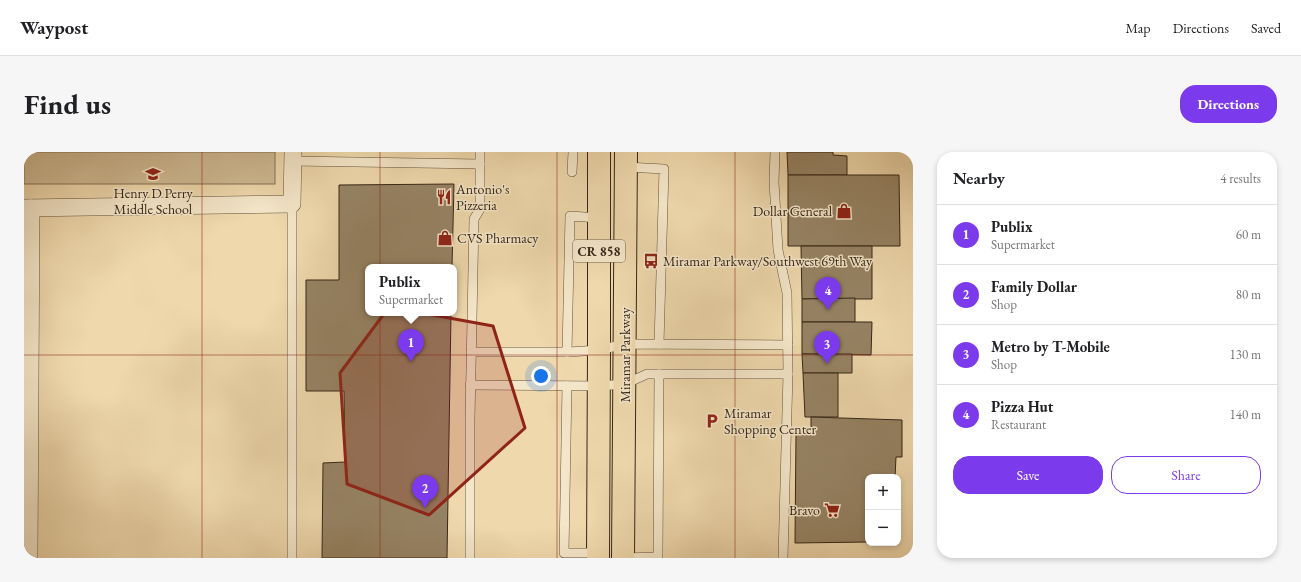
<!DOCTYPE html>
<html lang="en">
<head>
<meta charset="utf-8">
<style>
	body { margin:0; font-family:"EB Garamond",serif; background:#f6f6f6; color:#202124 }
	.controls { position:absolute; right:12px; bottom:12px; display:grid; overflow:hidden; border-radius:8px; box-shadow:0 2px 6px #0003 }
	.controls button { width:36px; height:36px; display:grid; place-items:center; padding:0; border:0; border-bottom:1px solid #e0e0e0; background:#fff; color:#202124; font:20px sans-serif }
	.you { position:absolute; left:517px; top:224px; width:14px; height:14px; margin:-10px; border:3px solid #fff; border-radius:50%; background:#1a73e8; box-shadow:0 0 0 6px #1a73e833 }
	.badge { display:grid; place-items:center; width:26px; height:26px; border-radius:50%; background:#7c3aed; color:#fff; font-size:13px; font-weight:700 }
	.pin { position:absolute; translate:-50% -33px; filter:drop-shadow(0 1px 2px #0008) }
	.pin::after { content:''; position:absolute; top:21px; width:14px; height:12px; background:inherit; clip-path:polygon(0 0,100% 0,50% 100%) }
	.popup { position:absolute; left:341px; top:112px; width:92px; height:52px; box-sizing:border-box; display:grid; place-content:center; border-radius:8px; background:#fff; filter:drop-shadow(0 1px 3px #0005); font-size:13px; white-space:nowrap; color:#757577 }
	.popup b { font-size:15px; color:#202124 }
	.popup::after { content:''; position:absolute; left:50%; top:100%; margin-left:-8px; border:8px solid transparent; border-top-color:#fff }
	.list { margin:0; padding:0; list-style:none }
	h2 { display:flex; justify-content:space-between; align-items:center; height:52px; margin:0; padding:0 16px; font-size:17px }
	h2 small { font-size:13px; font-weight:400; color:#757577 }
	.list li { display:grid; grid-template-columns:26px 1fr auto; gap:12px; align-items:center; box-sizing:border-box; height:60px; padding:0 16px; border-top:1px solid #e0e0e0 }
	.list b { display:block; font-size:15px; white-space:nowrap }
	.list p { margin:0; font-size:13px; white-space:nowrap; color:#757577 }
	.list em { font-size:13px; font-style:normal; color:#757577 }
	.actions { display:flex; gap:8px; padding:12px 16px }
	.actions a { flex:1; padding:9px 0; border:1px solid #7c3aed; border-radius:16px; text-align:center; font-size:14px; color:#7c3aed }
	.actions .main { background:#7c3aed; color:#fff }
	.map { position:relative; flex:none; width:889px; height:406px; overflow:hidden; border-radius:16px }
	header { display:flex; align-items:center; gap:24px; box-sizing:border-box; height:56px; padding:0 20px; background:#fff; border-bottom:1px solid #e0e0e0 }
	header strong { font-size:19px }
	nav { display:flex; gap:22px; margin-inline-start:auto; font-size:14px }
	.intro { display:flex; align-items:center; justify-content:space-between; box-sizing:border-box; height:96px; padding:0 24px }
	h1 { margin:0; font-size:28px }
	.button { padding:10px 18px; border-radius:16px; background:#7c3aed; color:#fff; font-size:14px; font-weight:700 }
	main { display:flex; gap:24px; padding:0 24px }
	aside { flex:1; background:#fff; border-radius:16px; box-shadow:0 2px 6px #0003 }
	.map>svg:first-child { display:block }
	.green { fill:#cfba93; stroke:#827055 }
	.building { fill:#968364; stroke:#362617 }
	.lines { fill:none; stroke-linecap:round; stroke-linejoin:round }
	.lane-casing { stroke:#64523c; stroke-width:10 }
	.street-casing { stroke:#64523c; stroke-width:18 }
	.primary-casing { stroke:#362617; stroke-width:24 }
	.lane { stroke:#f4e6c9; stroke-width:9 }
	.street { stroke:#f4e6c9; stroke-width:17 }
	.primary { stroke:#eed8ac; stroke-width:22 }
	.marked { fill:#8f2418; fill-opacity:0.2; stroke:#8f2418; stroke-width:3; stroke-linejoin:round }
	.grid { fill:none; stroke:#8f2418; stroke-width:1; stroke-opacity:0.55 }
	.labels { text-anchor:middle; stroke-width:3; stroke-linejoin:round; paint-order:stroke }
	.shield { fill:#f4e6c9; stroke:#6f604c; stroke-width:1 }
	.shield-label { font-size:13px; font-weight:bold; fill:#362617 }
	.poi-label { font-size:14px; fill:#362617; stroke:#f4e6c9; text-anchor:start }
	.street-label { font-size:14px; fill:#362617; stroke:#f4e6c9 }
</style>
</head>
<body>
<header>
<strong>Waypost</strong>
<nav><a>Map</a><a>Directions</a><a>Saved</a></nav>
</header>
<div class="intro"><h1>Find us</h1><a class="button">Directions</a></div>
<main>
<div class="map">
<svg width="889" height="406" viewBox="0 0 889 406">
	<rect width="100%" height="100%" fill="#eed8ac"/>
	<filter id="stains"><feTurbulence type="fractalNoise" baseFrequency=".005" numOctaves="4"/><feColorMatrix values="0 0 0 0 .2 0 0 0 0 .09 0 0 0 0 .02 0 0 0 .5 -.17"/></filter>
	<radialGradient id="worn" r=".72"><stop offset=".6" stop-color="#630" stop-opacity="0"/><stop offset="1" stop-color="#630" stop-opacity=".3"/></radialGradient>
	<rect class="green" x="0" y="0" width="251" height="32"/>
	<g class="building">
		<polygon points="763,0 809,0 809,3 823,4 823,23 764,23"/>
		<polygon points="764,23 875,23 876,94 764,94"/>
		<polygon points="430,32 428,115 344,115 344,161 427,161 423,406 298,406 299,311 321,310 320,239 282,239 282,128 315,128 315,33"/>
		<polygon points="777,94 848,94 848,147 778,147"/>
		<polygon points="831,146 831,170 778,170 778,147"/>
		<polygon points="778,170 848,170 847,203 778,202"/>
		<polygon points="778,202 828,202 828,221 779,221"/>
		<polygon points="779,221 814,221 814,265 781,265"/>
		<polygon points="787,265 878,268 878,305 872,305 871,325 844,325 844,390 771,391 772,281 787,282"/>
	</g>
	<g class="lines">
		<g class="lane-casing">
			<g id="lane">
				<polyline points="751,0 750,30 754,98 763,141 764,222 759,406"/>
				<polyline points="269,9 456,12"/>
				<polyline points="602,15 640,17 635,192"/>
				<polyline points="548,20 549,0"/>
				<polyline points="268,52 268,406"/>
				<polyline points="447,200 545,200 575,198 601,192 764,193"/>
				<polyline points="543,200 546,64 575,66"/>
				<polyline points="446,233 575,234 601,232 623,222 764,222"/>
				<polyline points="543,234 540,401 574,401"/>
				<polyline points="446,406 446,267 450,67 456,57 456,0"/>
				<polyline points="599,406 634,405 635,222"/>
			</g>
		</g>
		<g class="street-casing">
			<g id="street">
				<polyline points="0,56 268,52 269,0"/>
				<polyline points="5,406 7,56"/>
			</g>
		</g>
		<g class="primary-casing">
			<g id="primary">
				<polyline points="574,406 575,198 575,0"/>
				<polyline points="599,406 602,0"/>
			</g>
		</g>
		<use href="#lane" class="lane"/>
		<use href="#street" class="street"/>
		<use href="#primary" class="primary"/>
	</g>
	<path class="marked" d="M365 155 469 174 501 276 405 363 323 332 316 221Z"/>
	<path class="grid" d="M178 0V406M356 0V406M533 0V406M711 0V406M0 203H889"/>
	<defs>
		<g id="school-bare" transform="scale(1.2)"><path d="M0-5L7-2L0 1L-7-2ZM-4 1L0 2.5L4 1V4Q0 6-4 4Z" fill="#8f2418" stroke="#f4e6c9" stroke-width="2.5" paint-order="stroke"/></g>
		<g id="restaurant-bare" transform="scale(1.2)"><path d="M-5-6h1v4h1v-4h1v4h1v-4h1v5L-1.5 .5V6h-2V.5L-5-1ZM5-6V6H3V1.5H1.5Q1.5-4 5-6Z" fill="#8f2418" stroke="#f4e6c9" stroke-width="2.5" paint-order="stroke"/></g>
		<g id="shop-bare" transform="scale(1.2)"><path d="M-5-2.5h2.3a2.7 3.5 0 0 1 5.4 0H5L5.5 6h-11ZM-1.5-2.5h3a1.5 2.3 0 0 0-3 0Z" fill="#8f2418" stroke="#f4e6c9" stroke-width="2.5" paint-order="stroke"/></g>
		<g id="bus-bare" transform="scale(1.2)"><path d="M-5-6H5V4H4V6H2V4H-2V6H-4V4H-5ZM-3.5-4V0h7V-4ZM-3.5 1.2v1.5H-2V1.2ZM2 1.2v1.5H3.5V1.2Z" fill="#8f2418" stroke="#f4e6c9" stroke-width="2.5" paint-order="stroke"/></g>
		<g id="parking-bare" transform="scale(1.2)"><path d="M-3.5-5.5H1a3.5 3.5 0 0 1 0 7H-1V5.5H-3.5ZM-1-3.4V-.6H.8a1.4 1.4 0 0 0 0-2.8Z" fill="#8f2418" stroke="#f4e6c9" stroke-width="2.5" paint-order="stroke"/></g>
		<g id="supermarket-bare" transform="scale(1.2)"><path d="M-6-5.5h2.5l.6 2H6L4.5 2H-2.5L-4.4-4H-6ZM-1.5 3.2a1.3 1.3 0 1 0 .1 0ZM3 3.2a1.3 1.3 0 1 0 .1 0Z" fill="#8f2418" stroke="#f4e6c9" stroke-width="2.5" paint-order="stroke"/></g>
	</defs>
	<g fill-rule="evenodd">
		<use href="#school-bare" x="129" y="22"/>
		<use href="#restaurant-bare" x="420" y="45"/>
		<use href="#shop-bare" x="820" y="59"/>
		<use href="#shop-bare" x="421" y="86"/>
		<use href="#bus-bare" x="627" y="109"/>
		<use href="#parking-bare" x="688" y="269"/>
		<use href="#supermarket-bare" x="808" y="358"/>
	</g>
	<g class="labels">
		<rect class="shield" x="549" y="88" width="52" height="22" rx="3"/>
		<g class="shield-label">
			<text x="575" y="104">CR 858</text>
		</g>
		<g class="poi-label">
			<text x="432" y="42">Antonio's<tspan x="432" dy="16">Pizzeria</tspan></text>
			<text x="129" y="46" text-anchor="middle">Henry D Perry<tspan x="129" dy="16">Middle School</tspan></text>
			<text x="808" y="64" text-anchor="end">Dollar General</text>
			<text x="433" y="91">CVS Pharmacy</text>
			<text x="639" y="114">Miramar Parkway/Southwest 69th Way</text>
			<text x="700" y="266">Miramar<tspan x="700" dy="16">Shopping Center</tspan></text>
			<text x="796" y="363" text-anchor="end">Bravo</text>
		</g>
		<g class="street-label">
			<text transform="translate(601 203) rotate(-90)" y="5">Miramar Parkway</text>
		</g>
	</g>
	<rect width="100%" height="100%" filter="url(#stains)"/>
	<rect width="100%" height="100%" fill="url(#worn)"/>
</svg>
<div class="controls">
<button>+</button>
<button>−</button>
</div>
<div class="you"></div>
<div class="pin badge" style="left:387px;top:210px">1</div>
<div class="popup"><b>Publix</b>Supermarket</div>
<div class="pin badge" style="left:401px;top:356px">2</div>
<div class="pin badge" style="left:803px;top:212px">3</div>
<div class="pin badge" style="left:804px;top:158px">4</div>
</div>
<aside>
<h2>Nearby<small>4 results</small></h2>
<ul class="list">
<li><span class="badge">1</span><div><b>Publix</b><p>Supermarket</p></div><em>60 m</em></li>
<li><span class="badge">2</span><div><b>Family Dollar</b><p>Shop</p></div><em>80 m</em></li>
<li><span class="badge">3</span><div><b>Metro by T-Mobile</b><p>Shop</p></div><em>130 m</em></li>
<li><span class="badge">4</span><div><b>Pizza Hut</b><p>Restaurant</p></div><em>140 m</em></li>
</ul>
<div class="actions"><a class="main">Save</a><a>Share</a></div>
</aside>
</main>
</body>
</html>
